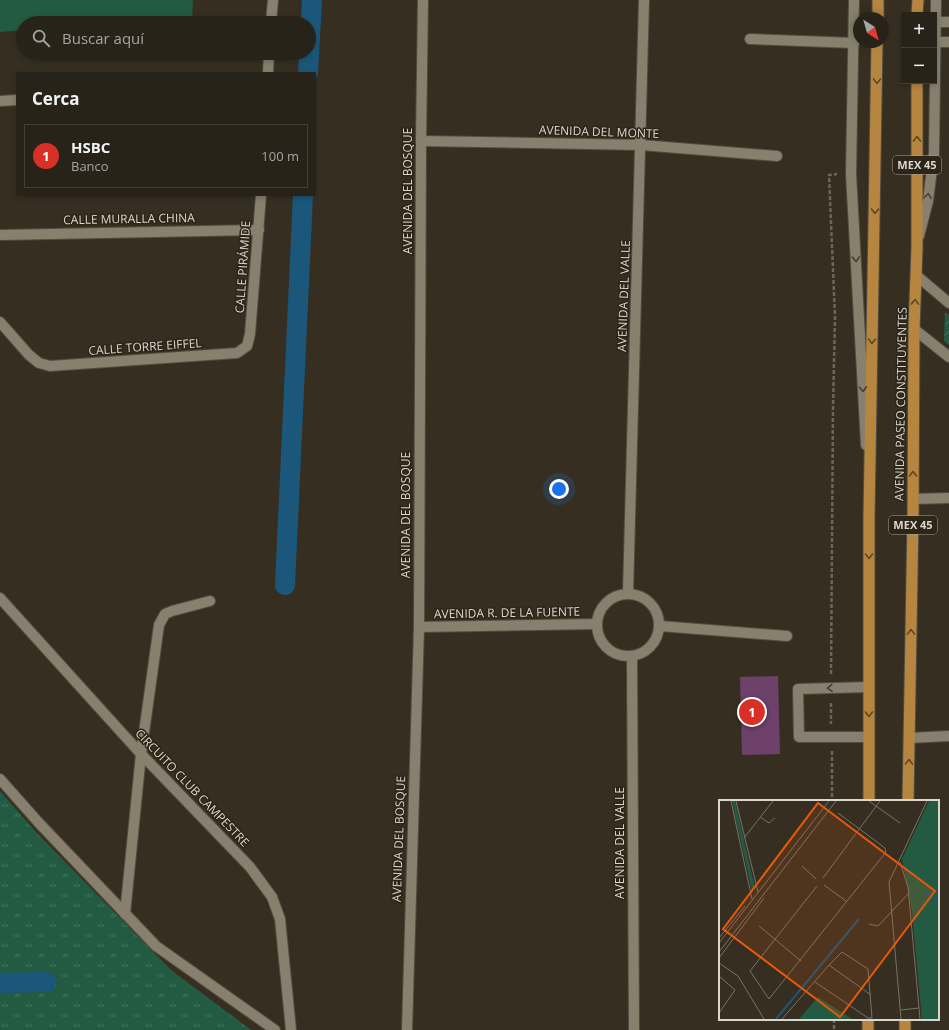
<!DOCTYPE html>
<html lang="es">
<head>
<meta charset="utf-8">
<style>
	body { margin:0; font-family:"Open Sans",sans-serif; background:#342f26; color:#f1f3f6 }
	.controls { position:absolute; right:12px; top:12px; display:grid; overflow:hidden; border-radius:0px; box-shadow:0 2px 6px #0003 }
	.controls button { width:36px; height:36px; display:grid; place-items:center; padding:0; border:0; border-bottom:1px solid #444038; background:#282319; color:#f1f3f6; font:20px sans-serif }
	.compass { position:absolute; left:853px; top:12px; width:36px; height:36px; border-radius:50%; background:#282319; box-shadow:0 2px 6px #0003; rotate:143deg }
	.you { position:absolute; left:559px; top:489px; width:14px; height:14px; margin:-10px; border:3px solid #fff; border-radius:50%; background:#1a73e8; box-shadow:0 0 0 6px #1a73e833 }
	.badge { display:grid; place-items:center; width:26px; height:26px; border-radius:50%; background:#d93025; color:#fff; font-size:13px; font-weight:700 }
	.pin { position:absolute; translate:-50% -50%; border:2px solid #fff; box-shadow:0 1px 4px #0006 }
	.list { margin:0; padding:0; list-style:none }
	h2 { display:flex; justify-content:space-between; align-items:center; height:52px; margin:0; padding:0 16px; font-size:17px }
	h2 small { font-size:13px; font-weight:400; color:#a5a4a2 }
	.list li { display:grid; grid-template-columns:26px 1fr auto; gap:12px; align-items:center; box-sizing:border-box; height:64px; margin:0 8px 8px; padding:0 8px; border:1px solid #444038; border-radius:0px }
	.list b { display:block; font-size:15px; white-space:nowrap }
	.list p { margin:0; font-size:13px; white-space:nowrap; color:#a5a4a2 }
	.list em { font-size:13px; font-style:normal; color:#a5a4a2 }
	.icon { flex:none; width:22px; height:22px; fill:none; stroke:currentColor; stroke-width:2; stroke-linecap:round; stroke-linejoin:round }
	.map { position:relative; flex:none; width:949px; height:1030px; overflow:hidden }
	.search { position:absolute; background:#282319; box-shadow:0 2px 6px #0003; left:16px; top:16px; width:300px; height:44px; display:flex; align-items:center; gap:10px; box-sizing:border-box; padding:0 14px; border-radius:22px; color:#a5a4a2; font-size:15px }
	.panel { position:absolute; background:#282319; box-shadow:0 2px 6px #0003; left:16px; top:72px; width:300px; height:124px; border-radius:0px }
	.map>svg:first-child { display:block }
	.grass { fill:url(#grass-tufts) }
	.garden { fill:url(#garden-furrows) }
	.pitch { fill:#235b42 }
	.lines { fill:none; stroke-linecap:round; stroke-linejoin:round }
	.canal { stroke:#1b577b; stroke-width:20 }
	.building { fill:#6d416a }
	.service-casing { stroke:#524d41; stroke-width:12 }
	.minor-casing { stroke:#524d41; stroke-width:12 }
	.tertiary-casing { stroke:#524d41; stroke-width:12 }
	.trunk-casing { stroke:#524d41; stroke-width:13 }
	.path { stroke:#6c665a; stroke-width:2.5; stroke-dasharray:4 2; stroke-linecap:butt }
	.service { stroke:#87806f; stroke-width:10 }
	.minor { stroke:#87806f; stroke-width:10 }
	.tertiary { stroke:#87806f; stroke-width:10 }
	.trunk { stroke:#b68640; stroke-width:11 }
	.oneway { stroke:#5c4726 }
	.oneway2 { stroke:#474032 }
	.labels { text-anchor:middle; stroke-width:3; stroke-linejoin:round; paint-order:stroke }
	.shield { fill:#2c2518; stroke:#a6a297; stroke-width:1 }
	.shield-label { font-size:11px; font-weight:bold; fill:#dad7ce }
	.street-label { font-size:12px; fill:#dad7ce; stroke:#2c2518 }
	.inset-river { fill:none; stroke:#1b577b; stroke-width:2 }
	.inset-road { fill:none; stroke:#787266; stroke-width:1 }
	.view { fill:#e8590c; fill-opacity:0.15; stroke:#e8590c; stroke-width:2 }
	.inset-edge { fill:none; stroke:#dad7ce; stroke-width:2 }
</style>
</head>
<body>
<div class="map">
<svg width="949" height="1030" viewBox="0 0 949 1030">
	<defs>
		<pattern id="grass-tufts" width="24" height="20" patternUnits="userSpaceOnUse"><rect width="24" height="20" fill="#235b42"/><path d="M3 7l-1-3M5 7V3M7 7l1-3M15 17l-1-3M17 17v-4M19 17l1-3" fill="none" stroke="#42725c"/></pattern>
		<pattern id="garden-furrows" width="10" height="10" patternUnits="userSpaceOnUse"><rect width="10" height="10" fill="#235b42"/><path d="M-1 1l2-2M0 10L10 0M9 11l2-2" fill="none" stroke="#42725c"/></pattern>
	</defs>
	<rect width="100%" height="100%" fill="#362f21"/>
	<polygon class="grass" points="0,791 35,831 171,970 251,1030 0,1030"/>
	<polygon class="garden" points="945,312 949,315 949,345 944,341"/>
	<polygon class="pitch" points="0,0 193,0 192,20 142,23 23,23 23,30 0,32"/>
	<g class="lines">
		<g class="canal">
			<polyline points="308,73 312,0"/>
			<polyline points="285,585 303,195"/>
			<polyline points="0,983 46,982"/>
		</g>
	</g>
	<polygon class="building" points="778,676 780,754 742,755 740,677"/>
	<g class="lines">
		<g class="service-casing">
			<g id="service">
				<polyline points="750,39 854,43"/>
				<polyline points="913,499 949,498"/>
				<polyline points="869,737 799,737 798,689 869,687"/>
				<polyline points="909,738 949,736"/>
			</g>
		</g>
		<g class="minor-casing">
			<g id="minor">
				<polyline points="936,22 949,22"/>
				<polyline points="271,23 273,0"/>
				<polyline points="936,42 949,42"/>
				<polyline points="268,73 269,53"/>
				<polyline points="0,101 17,100"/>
				<polyline points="421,141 641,145 777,156"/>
				<polyline points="0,235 259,230"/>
				<polyline points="916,275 949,303"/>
				<polyline points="0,322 29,355 39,363 50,366 237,353 247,346 250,334 261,195"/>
				<polyline points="914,329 949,357"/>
				<polyline points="628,593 644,0"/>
				<circle cx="628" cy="625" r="31"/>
				<polyline points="0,598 141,754 250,867 272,897 280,919 291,1030"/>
				<polyline points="660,626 787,636"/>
				<polyline points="419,627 596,624"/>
				<polyline points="632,656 634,1030"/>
				<polyline points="0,779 39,823 156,946 275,1030"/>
				<polyline points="125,914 141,754 159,625 165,614 172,611 210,601"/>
				<polyline points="407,1030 419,627 421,141 423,0"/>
			</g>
		</g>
		<g class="tertiary-casing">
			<g id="tertiary">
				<polyline points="854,0 851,174 866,445"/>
				<polyline points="919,236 928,201 934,153 936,0"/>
			</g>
		</g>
		<g class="trunk-casing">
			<g id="trunk">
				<polyline points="917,15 918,0"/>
				<polyline points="878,18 878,0"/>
				<polyline points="869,801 869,517 877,42"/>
				<polyline points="908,801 913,517 914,329 917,248 917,81"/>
				<polyline points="868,1030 868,1019"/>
				<polyline points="905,1030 905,1019"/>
			</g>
		</g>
		<g class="path">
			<polyline points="831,674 833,408 835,317 829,175 837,174"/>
			<polyline points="831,703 831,724"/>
			<polyline points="832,751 832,801"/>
			<polyline points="834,1019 834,1030"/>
		</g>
		<use href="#service" class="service"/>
		<use href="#minor" class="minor"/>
		<use href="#tertiary" class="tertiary"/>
		<use href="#trunk" class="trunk"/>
	</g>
	<defs><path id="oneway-chevron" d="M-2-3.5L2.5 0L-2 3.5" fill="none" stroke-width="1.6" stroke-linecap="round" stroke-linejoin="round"/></defs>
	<g class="oneway">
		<use href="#oneway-chevron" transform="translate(877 81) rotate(91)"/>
		<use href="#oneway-chevron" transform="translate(917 139) rotate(-90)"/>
		<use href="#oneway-chevron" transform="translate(875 211) rotate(91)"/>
		<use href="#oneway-chevron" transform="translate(915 302) rotate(-88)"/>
		<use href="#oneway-chevron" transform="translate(872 341) rotate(91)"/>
		<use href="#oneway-chevron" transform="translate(913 474) rotate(-90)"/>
		<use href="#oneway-chevron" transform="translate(869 556) rotate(90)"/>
		<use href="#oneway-chevron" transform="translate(911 632) rotate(-89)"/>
		<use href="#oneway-chevron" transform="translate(869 714) rotate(90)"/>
		<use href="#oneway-chevron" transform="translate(909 762) rotate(-89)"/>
	</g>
	<g class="oneway2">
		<use href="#oneway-chevron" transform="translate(928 196) rotate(-82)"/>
		<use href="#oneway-chevron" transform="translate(856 259) rotate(87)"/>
		<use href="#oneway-chevron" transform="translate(863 389) rotate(87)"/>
		<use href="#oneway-chevron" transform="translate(830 688) rotate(178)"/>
	</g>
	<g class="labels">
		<g class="shield">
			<rect x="893" y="156" width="48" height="18" rx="3"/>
			<rect x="889" y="516" width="48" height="18" rx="3"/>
		</g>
		<g class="shield-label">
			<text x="917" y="169">MEX 45</text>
			<text x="913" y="529">MEX 45</text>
		</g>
		<g class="street-label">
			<text transform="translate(599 132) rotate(2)" y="4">AVENIDA DEL MONTE</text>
			<text transform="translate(408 191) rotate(-90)" y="4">AVENIDA DEL BOSQUE</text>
			<text transform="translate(129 219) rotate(-1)" y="4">CALLE MURALLA CHINA</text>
			<text transform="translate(243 267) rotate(-86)" y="4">CALLE PIRÁMIDE</text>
			<text transform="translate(624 296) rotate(-88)" y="4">AVENIDA DEL VALLE</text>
			<text transform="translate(145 347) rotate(-4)" y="4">CALLE TORRE EIFFEL</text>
			<text transform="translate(901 404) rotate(-89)" y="4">AVENIDA PASEO CONSTITUYENTES</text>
			<text transform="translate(406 515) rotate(-90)" y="4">AVENIDA DEL BOSQUE</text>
			<text transform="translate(507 613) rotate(-1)" y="4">AVENIDA R. DE LA FUENTE</text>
			<text transform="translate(192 788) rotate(46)" y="4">CIRCUITO CLUB CAMPESTRE</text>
			<text transform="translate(399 839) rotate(-88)" y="4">AVENIDA DEL BOSQUE</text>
			<text transform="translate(620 843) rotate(-90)" y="4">AVENIDA DEL VALLE</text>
		</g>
	</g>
	<g transform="translate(719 800)">
		<rect width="220" height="220" fill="#362f21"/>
		<path d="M210 1H220V219H203L193 112 183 59Z" fill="#235b42"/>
		<path d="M13 1H16L36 88 33 91Z" fill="#235b42"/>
		<path d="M99 197 133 219H80Z" fill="#235b42"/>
		<path class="inset-river" d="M206 92 220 102M57 219 140 119"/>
		<path class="inset-road" d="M12 1 33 99M17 1 39 92M150 1 181 23M41 17 50 23 56 18M25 38 54 1M181 62 189 87 201 219M83 66 97 79M104 78 161 1M105 85 127 101M98 86 31 171 50 199 167 52 166 48 119 13M150 124 159 126 190 93M40 126 82 161M0 138 26 106M0 143 110 1M0 152 117 1M0 158 45 98M0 163 19 176 45 219M110 165 152 195M0 176 16 190 0 213M182 210 200 208M63 219 110 165 123 152 149 169 153 218H149L96 182M182 219 170 82 208 1"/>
		<path class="view" d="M99 3 216 91 121 217 4 129Z"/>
		<rect width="220" height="220" class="inset-edge"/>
	</g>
</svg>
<div class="controls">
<button>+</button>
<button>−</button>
</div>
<svg class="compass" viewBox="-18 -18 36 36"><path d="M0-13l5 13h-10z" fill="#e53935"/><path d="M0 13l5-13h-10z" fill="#a5a4a2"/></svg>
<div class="you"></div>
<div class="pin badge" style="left:752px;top:712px">1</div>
<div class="search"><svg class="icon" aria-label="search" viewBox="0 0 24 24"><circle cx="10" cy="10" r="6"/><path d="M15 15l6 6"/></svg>Buscar aquí</div>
<section class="panel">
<h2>Cerca<small></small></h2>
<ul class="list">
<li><span class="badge">1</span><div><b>HSBC</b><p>Banco</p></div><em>100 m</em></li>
</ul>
</section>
</div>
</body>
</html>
